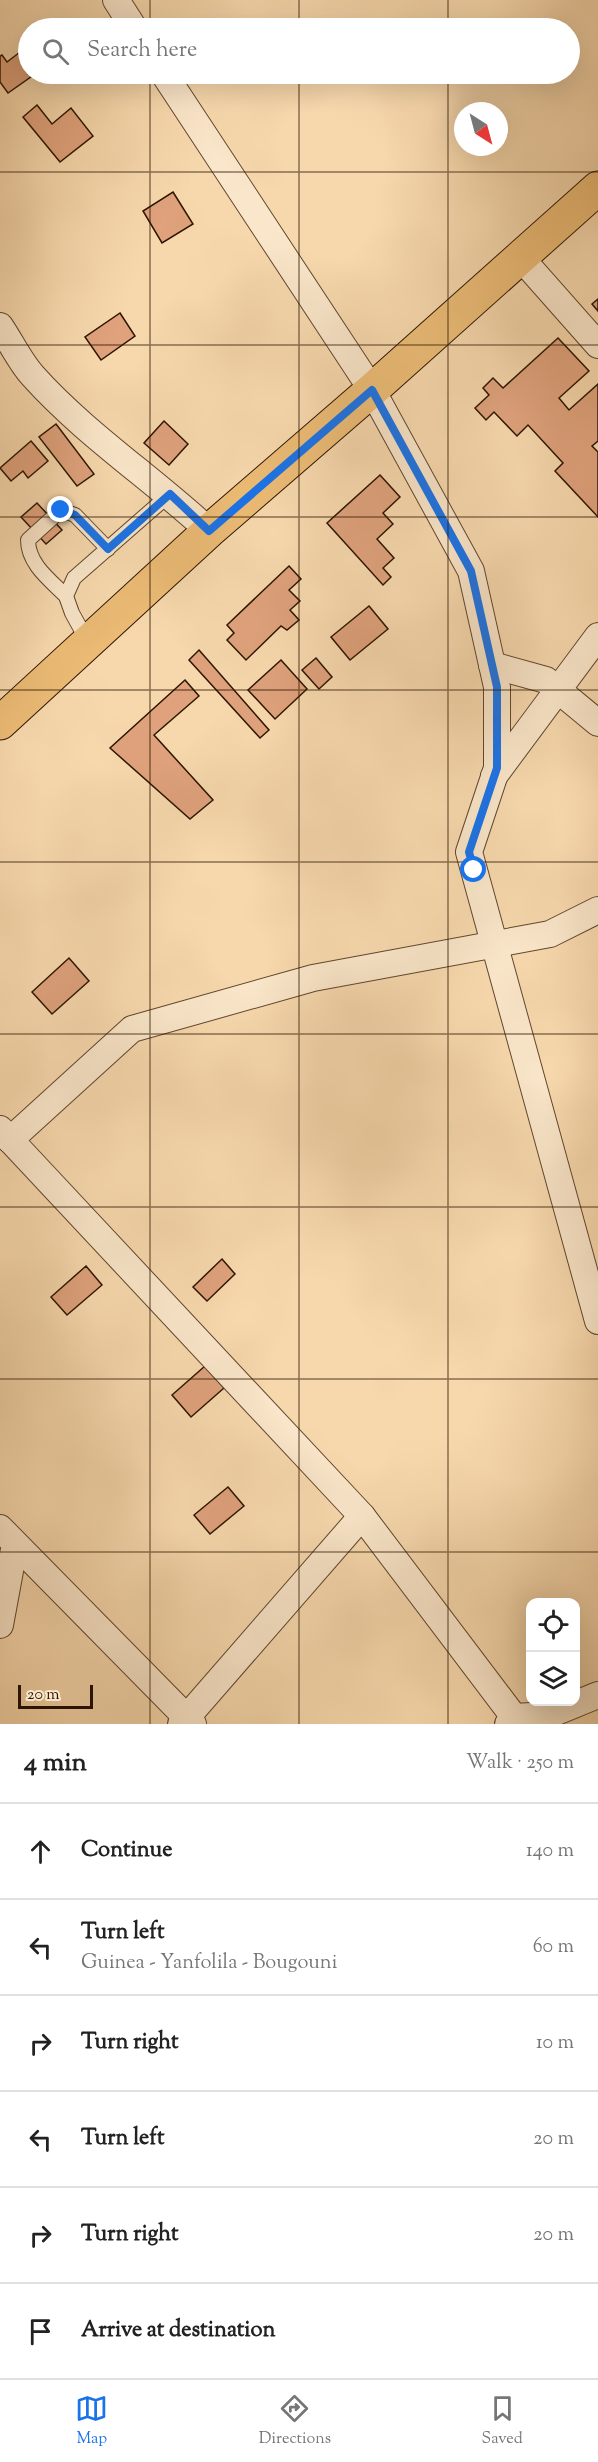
<!DOCTYPE html>
<html lang="en">
<head>
<meta charset="utf-8">
<style>
	body { margin:0; font-family:"Sorts Mill Goudy",serif; background:#f6f6f6; color:#222 }
	.controls { position:absolute; right:18px; bottom:18px; display:grid; overflow:hidden; border-radius:12px; box-shadow:0 6px 24px #0002 }
	.controls button { width:54px; height:54px; display:grid; place-items:center; padding:0; border:0; border-bottom:2px solid #e0e0e0; background:#fff; color:#222; font:30px sans-serif }
	.compass { position:absolute; left:454px; top:102px; width:54px; height:54px; border-radius:50%; background:#fff; box-shadow:0 6px 24px #0002; rotate:144deg }
	.scale { position:absolute; left:18px; bottom:15px; width:75px; box-sizing:border-box; padding-left:6px; border:3px solid #2d1502; border-top:0; font-size:16px; line-height:21px; white-space:nowrap; color:#2d1502; -webkit-text-stroke:4px #fae6ca; paint-order:stroke }
	.stop { position:absolute; width:18px; height:18px; margin:-14px; border:4px solid #1a73e8; border-radius:50%; background:#fff }
	.stop.end { background:#1a73e8; border-color:#fff; box-shadow:0 2px 6px #0008 }
	.list { margin:0; padding:0; list-style:none }
	h2 { display:flex; justify-content:space-between; align-items:center; height:78px; margin:0; padding:0 24px; font-size:26px }
	h2 small { font-size:20px; font-weight:400; color:#767676 }
	.list li { display:grid; grid-template-columns:39px 1fr auto; gap:18px; align-items:center; box-sizing:border-box; height:96px; padding:0 24px; border-top:2px solid #e0e0e0 }
	.list b { display:block; font-size:22px; white-space:nowrap }
	.list p { margin:0; font-size:20px; white-space:nowrap; color:#767676 }
	.list em { font-size:20px; font-style:normal; color:#767676 }
	.icon { flex:none; width:33px; height:33px; fill:none; stroke:currentColor; stroke-width:2; stroke-linecap:round; stroke-linejoin:round }
	.map { position:relative; flex:none; width:598px; height:1724px; overflow:hidden }
	.search { position:absolute; background:#fff; box-shadow:0 6px 24px #0002; left:18px; right:18px; top:18px; height:66px; display:flex; align-items:center; gap:15px; box-sizing:border-box; padding:0 21px; border-radius:33px; color:#767676; font-size:22px }
	.sheet { height:654px; background:#fff }
	nav { display:flex; justify-content:space-around; align-items:center; box-sizing:border-box; height:84px; border-top:2px solid #e0e0e0; background:#fff; font-size:16px; color:#767676 }
	nav a { display:grid; justify-items:center; gap:3px }
	nav .on { color:#1a73e8 }
	.map>svg:first-child { display:block }
	.building { fill:#dfa27c; stroke:#2d1502; stroke-width:1.5 }
	.lines { fill:none; stroke-linecap:round; stroke-linejoin:round }
	.service-casing { stroke:#60462d; stroke-width:16 }
	.minor-casing { stroke:#60462d; stroke-width:28 }
	.primary-casing { stroke:#2d1502; stroke-width:35 }
	.service { stroke:#fae6ca; stroke-width:14 }
	.minor { stroke:#fae6ca; stroke-width:26 }
	.primary { stroke:#ecbc76; stroke-width:33 }
	.route { stroke:#1a73e8; stroke-width:8 }
	.grid { fill:none; stroke:#2d1502; stroke-width:1.5; stroke-opacity:0.55 }
</style>
</head>
<body>
<div class="map">
<svg width="598" height="1724" viewBox="0 0 598 1724">
	<rect width="100%" height="100%" fill="#f7d8ad"/>
	<filter id="stains"><feTurbulence type="fractalNoise" baseFrequency=".00333" numOctaves="4"/><feColorMatrix values="0 0 0 0 .2 0 0 0 0 .09 0 0 0 0 .02 0 0 0 .5 -.17"/></filter>
	<radialGradient id="worn" r=".72"><stop offset=".6" stop-color="#630" stop-opacity="0"/><stop offset="1" stop-color="#630" stop-opacity=".3"/></radialGradient>
	<g class="building">
		<polygon points="24,49 28,55 28,74 35,74 8,93 0,82 0,56 2,55 7,62"/>
		<polygon points="37,105 52,124 71,108 93,136 60,162 23,117"/>
		<polygon points="173,192 193,224 162,243 143,211"/>
		<polygon points="598,299 598,311 592,304"/>
		<polygon points="120,313 135,336 101,360 85,337"/>
		<polygon points="558,338 589,371 559,398 569,410 598,384 598,441 592,446 598,452 598,517 555,471 563,463 528,425 517,436 494,412 486,420 475,408 489,395 483,388 493,378 503,388"/>
		<polygon points="164,421 188,444 169,465 144,443"/>
		<polygon points="56,424 94,474 77,486 39,437"/>
		<polygon points="31,441 48,461 28,478 23,471 11,481 0,468"/>
		<polygon points="380,475 400,497 383,513 393,524 377,539 394,558 383,568 391,577 383,585 327,523"/>
		<polygon points="37,503 62,530 46,544 21,517"/>
		<polygon points="289,566 301,579 289,590 300,601 290,610 299,620 287,630 281,626 246,660 227,640 234,633 227,625"/>
		<polygon points="369,606 388,629 350,660 331,637"/>
		<polygon points="199,650 269,730 260,738 189,660"/>
		<polygon points="316,658 332,677 319,689 302,670"/>
		<polygon points="281,660 307,689 275,719 248,690"/>
		<polygon points="185,680 199,696 154,735 213,800 190,819 110,748"/>
		<polygon points="69,958 89,981 52,1014 32,992"/>
		<polygon points="222,1259 235,1274 207,1301 193,1287"/>
		<polygon points="86,1266 102,1285 67,1315 51,1297"/>
		<polygon points="205,1366 224,1388 191,1417 172,1395"/>
		<polygon points="228,1487 244,1506 210,1534 194,1515"/>
	</g>
	<g class="lines">
		<g class="service-casing">
			<g id="service">
				<path d="M66 596C50 580 28 564 28 540L61 510 75 515 108 549"/>
				<polyline points="88,642 72,613 66,596 74,578 170,494"/>
			</g>
		</g>
		<g class="minor-casing">
			<g id="minor">
				<polyline points="116,0 134,28"/>
				<polyline points="164,74 372,390 471,571 497,687 497,768 469,852 598,1321"/>
				<polyline points="521,258 598,345"/>
				<path d="M0 326C11 342 20 362 33 376 85 434 152 478 209 531"/>
				<polyline points="492,665 546,680 598,723"/>
				<polyline points="494,776 598,636"/>
				<polyline points="0,1129 362,1516 514,1717"/>
				<polyline points="10,1140 132,1029 313,978 550,934 598,910"/>
				<polyline points="0,1528 193,1724"/>
				<polyline points="0,1625 15,1544"/>
				<polyline points="181,1724 362,1516"/>
				<polyline points="508,1724 514,1717 549,1715 598,1695"/>
			</g>
		</g>
		<g class="primary-casing">
			<polyline id="primary" points="0,723 209,531 372,390 598,188"/>
		</g>
		<use href="#service" class="service"/>
		<use href="#minor" class="minor"/>
		<use href="#primary" class="primary"/>
	</g>
	<g class="lines">
		<polyline class="route" points="61,510 75,515 108,549 170,494 209,531 372,390 471,571 497,687 497,768 469,852 474,870"/>
	</g>
	<path class="grid" d="M150 0V28M299 0V28M448 0V28M150 74V1724M299 74V1724M448 74V1724M0 172H598M0 345H598M0 517H598M0 690H598M0 862H598M0 1034H598M0 1207H598M0 1379H598M0 1552H598"/>
	<rect width="100%" height="100%" filter="url(#stains)"/>
	<rect width="100%" height="100%" fill="url(#worn)"/>
</svg>
<div class="controls">
<button><svg class="icon" aria-label="locate" viewBox="0 0 24 24"><circle cx="12" cy="12" r="6"/><path d="M12 2v4M12 18v4M2 12h4M18 12h4"/></svg></button>
<button><svg class="icon" aria-label="layers" viewBox="0 0 24 24"><path d="M12 4l9 5-9 5-9-5zM3 14l9 5 9-5"/></svg></button>
</div>
<svg class="compass" viewBox="-18 -18 36 36"><path d="M0-13l5 13h-10z" fill="#e53935"/><path d="M0 13l5-13h-10z" fill="#767676"/></svg>
<div class="scale">20 m</div>
<div class="stop" style="left:474px;top:870px"></div>
<div class="stop end" style="left:61px;top:510px"></div>
<div class="search"><svg class="icon" aria-label="search" viewBox="0 0 24 24"><circle cx="10" cy="10" r="6"/><path d="M15 15l6 6"/></svg>Search here</div>
</div>
<section class="sheet">
<h2>4 min<small>Walk · 250 m</small></h2>
<ul class="list">
<li><svg class="icon" aria-label="ahead" viewBox="0 0 24 24"><path d="M12 20V5M6 11l6-6 6 6"/></svg><div><b>Continue</b></div><em>140 m</em></li>
<li><svg class="icon" aria-label="left" viewBox="0 0 24 24"><path d="M17 20v-9H6M10 6l-5 5 5 5"/></svg><div><b>Turn left</b><p>Guinea - Yanfolila - Bougouni</p></div><em>60 m</em></li>
<li><svg class="icon" aria-label="right" viewBox="0 0 24 24"><path d="M7 20v-9h11M14 6l5 5-5 5"/></svg><div><b>Turn right</b></div><em>10 m</em></li>
<li><svg class="icon" aria-label="left" viewBox="0 0 24 24"><path d="M17 20v-9H6M10 6l-5 5 5 5"/></svg><div><b>Turn left</b></div><em>20 m</em></li>
<li><svg class="icon" aria-label="right" viewBox="0 0 24 24"><path d="M7 20v-9h11M14 6l5 5-5 5"/></svg><div><b>Turn right</b></div><em>20 m</em></li>
<li><svg class="icon" aria-label="arrive" viewBox="0 0 24 24"><path d="M6 21V4h12l-3 4 3 4H6"/></svg><div><b>Arrive at destination</b></div></li>
</ul>
</section>
<nav>
<a class="on"><svg class="icon" aria-label="map" viewBox="0 0 24 24"><path d="M3 6l6-2 6 2 6-2v14l-6 2-6-2-6 2zM9 4v14M15 6v14"/></svg>Map</a>
<a><svg class="icon" aria-label="directions" viewBox="0 0 24 24"><path d="M12 3l9 9-9 9-9-9zM9 14v-3h6M13 9l2 2-2 2"/></svg>Directions</a>
<a><svg class="icon" aria-label="saved" viewBox="0 0 24 24"><path d="M7 4h10v16l-5-4-5 4z"/></svg>Saved</a>
</nav>
</body>
</html>
